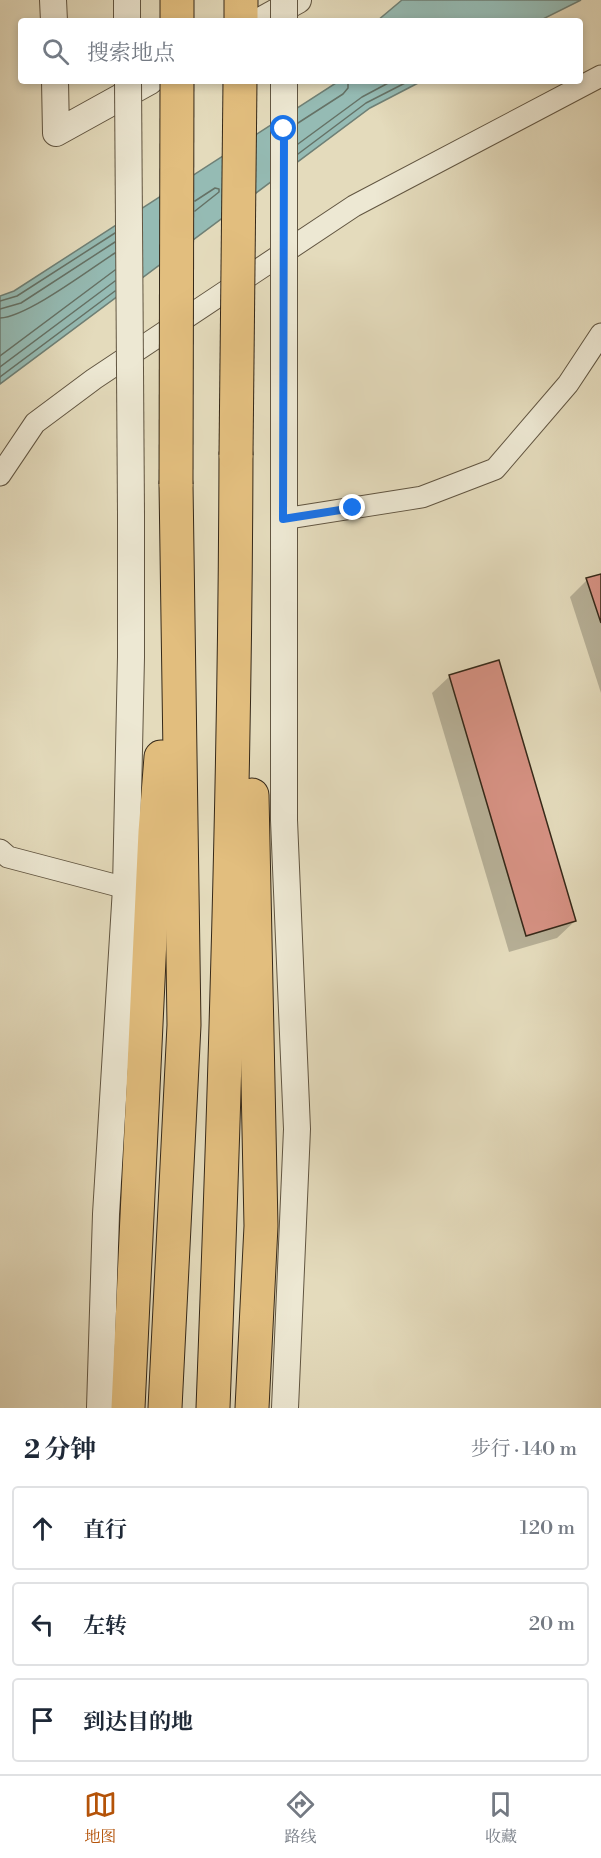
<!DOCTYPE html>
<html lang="zh">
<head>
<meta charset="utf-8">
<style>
	body { margin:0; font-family:"Libre Bodoni","Noto Serif SC",serif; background:#f6f6f7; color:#1f2937 }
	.stop { position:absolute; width:18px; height:18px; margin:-14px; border:4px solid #1a73e8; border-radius:50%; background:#fff }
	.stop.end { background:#1a73e8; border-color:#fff; box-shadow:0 2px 6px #0008 }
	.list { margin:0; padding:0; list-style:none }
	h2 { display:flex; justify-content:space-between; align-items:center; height:78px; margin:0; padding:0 24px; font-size:26px }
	h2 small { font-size:20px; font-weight:400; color:#747a83 }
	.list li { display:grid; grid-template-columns:39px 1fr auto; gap:18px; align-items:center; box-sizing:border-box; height:84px; margin:0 12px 12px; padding:0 12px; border:2px solid #e0e1e3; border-radius:6px }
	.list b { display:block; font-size:22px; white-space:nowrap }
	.list em { font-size:20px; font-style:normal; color:#747a83 }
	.icon { flex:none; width:33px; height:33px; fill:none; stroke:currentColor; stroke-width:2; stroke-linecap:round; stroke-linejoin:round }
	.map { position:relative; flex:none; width:601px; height:1408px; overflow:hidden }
	.search { position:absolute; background:#fff; box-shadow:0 3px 9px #0003; left:18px; right:18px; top:18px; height:66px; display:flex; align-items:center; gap:15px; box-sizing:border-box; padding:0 21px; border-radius:6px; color:#747a83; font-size:22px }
	.sheet { height:366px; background:#fff }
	nav { display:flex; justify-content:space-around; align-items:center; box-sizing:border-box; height:84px; border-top:2px solid #e0e1e3; background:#fff; font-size:16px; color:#747a83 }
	nav a { display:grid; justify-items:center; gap:3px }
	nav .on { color:#b45309 }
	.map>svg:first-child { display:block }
	.water { fill:#95bbb4; stroke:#6f8076; stroke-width:1.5 }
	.shadow { fill:#0003 }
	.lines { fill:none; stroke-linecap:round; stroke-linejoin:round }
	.shore { stroke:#657266; stroke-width:1.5 }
	.building { fill:#d79284; stroke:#352818; stroke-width:1.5 }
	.minor-casing { stroke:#615541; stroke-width:23 }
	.tertiary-casing { stroke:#615541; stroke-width:28 }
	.trunk-casing { stroke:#352818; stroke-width:35 }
	.minor { stroke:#ede8d3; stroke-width:21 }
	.tertiary { stroke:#ede8d3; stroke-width:26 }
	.trunk { stroke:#e2be7e; stroke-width:33 }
	.tertiary-bridge-casing { stroke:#615541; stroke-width:28; stroke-linecap:butt }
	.trunk-bridge-casing { stroke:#352818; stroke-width:35; stroke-linecap:butt }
	.tertiary-bridge { stroke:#ede8d3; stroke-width:26 }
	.trunk-bridge { stroke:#e2be7e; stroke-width:33 }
	.route { stroke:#1a73e8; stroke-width:8 }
</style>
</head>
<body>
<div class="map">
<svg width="601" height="1408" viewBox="0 0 601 1408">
	<rect width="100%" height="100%" fill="#e4dbbc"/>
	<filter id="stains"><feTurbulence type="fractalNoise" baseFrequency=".00333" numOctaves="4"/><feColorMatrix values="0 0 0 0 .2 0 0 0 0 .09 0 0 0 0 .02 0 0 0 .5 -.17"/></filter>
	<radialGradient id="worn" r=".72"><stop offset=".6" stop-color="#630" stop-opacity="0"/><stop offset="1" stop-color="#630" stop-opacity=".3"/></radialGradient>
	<g class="water">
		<polygon points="402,0 581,0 539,21 377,21"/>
		<polygon points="339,81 422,81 370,108 0,384 0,296 14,291"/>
	</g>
	<g class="shadow">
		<polygon points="601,575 601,693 570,597 587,580"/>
		<polygon points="450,676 575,921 557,938 509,952 432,693"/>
	</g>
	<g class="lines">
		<g class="shore">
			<polyline points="298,123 343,94 348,88 348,81"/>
			<polyline points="298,144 362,97 392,81"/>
			<polyline points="298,154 366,103 409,81"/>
			<polyline points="195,211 219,192 219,189 215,188 195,201"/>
			<polyline points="0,301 17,296 115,233"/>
			<polyline points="0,309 21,303 115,242"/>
			<path d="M0 318C27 317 90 269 115 253"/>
			<polyline points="0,356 115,270"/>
			<polyline points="0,367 115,281"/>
			<polyline points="0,377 115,291"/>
		</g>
	</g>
	<g class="building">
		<polygon points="601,574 601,623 586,578"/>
		<polygon points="499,660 576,921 526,936 449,675"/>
	</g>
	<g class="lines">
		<g class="minor-casing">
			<g id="minor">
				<polyline points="0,475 35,423 94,379 354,206 601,76"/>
				<polyline points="283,519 422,497 495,469 568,384 601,334"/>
				<polyline points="0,850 8,857 126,888"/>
			</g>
		</g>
		<g class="tertiary-casing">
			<g id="tertiary">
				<polyline points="53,0 54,21"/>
				<polyline points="127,0 127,21"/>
				<polyline points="260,21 298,0"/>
				<polyline points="55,81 56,133 150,81"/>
				<polyline points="284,416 284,820 297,1129 285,1408"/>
				<polyline points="100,1408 106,1214 126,888 131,657 131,515"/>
			</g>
		</g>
		<g class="trunk-casing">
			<g id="trunk">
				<polyline points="177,21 177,0"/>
				<polyline points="241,21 241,0"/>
				<polyline points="252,795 261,1226 252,1408"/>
				<polyline points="128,1408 155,832 161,757"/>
				<polyline points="165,1408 184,1025 176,484"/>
				<path d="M213 1408C225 1090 235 773 236 455"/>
			</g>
		</g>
		<use href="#minor" class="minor"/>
		<use href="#tertiary" class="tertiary"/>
		<use href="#trunk" class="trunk"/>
		<g class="tertiary-bridge-casing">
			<g id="tertiary-bridge">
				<polyline points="284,0 284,21"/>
				<polyline points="128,81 131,515"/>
				<polyline points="284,81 284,416"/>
			</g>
		</g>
		<g class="trunk-bridge-casing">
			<g id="trunk-bridge">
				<polyline points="236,455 240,81"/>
				<polyline points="176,484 177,81"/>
			</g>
		</g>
		<use href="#tertiary-bridge" class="tertiary-bridge"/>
		<use href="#trunk-bridge" class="trunk-bridge"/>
	</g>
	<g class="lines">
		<polyline class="route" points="284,129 283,519 353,508"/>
	</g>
	<rect width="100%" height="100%" filter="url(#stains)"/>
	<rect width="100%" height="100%" fill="url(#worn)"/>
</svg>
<div class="stop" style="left:284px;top:129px"></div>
<div class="stop end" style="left:353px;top:508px"></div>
<div class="search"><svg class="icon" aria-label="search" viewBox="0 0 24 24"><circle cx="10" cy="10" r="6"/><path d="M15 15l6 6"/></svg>搜索地点</div>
</div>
<section class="sheet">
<h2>2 分钟<small>步行 · 140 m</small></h2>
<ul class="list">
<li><svg class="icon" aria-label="ahead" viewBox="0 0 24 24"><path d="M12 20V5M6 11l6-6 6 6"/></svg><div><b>直行</b></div><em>120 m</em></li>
<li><svg class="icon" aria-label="left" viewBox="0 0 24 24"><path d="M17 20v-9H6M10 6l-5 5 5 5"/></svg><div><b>左转</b></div><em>20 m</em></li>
<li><svg class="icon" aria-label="arrive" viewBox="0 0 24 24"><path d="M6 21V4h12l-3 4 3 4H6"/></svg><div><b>到达目的地</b></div></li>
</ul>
</section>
<nav>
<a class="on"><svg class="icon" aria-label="map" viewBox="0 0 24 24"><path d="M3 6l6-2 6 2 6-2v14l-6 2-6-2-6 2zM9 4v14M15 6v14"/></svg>地图</a>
<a><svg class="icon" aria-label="directions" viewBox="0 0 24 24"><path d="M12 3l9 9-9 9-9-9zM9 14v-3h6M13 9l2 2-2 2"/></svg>路线</a>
<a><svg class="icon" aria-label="saved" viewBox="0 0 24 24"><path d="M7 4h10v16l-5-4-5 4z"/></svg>收藏</a>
</nav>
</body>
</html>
